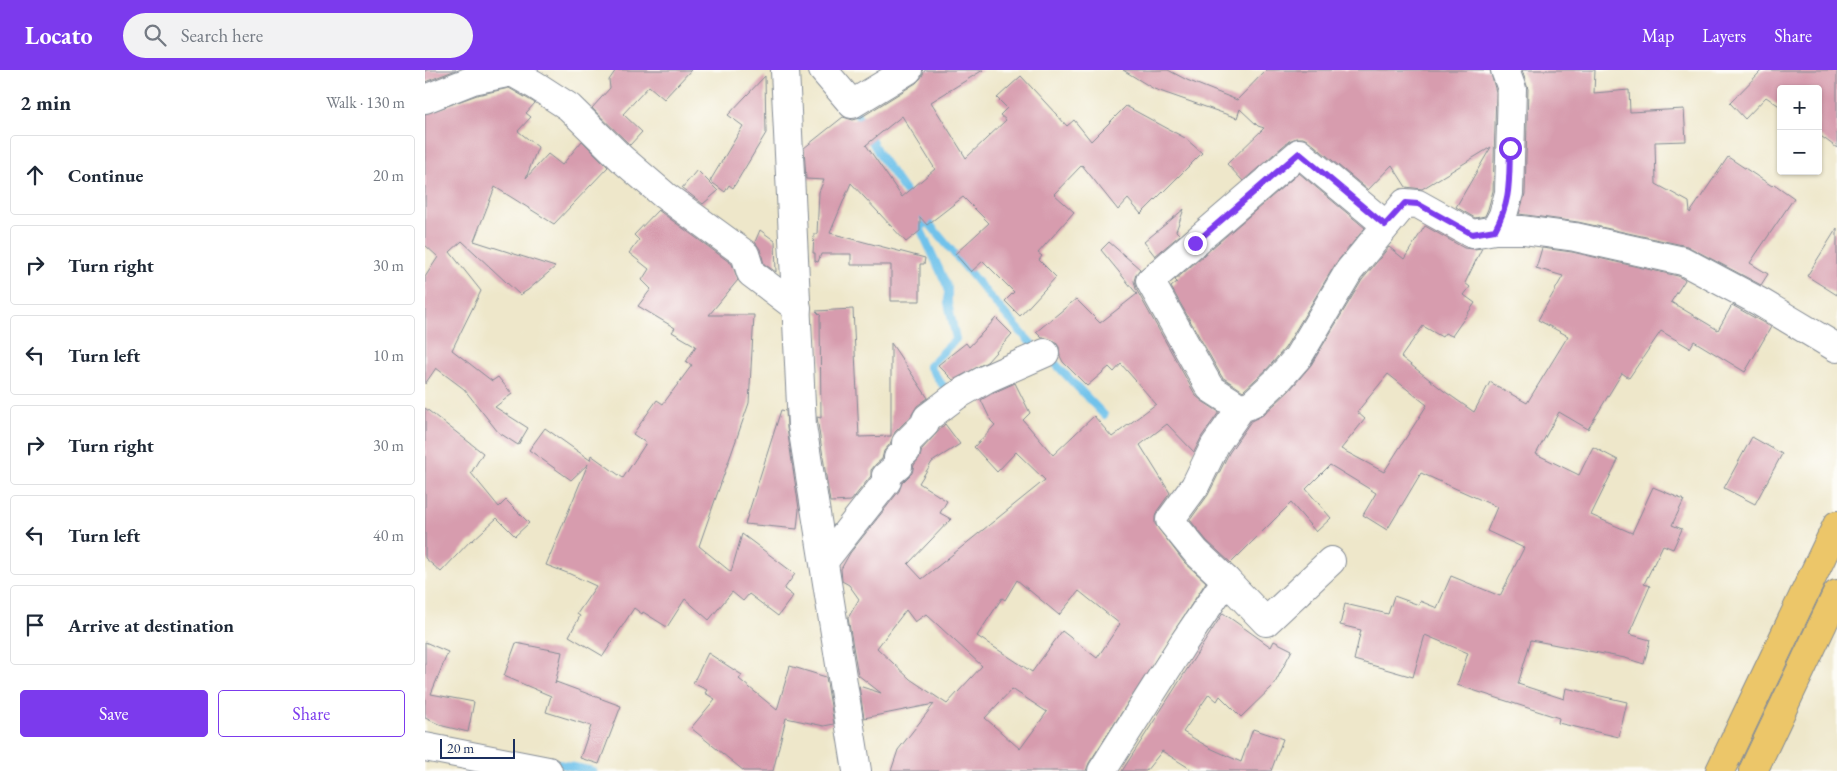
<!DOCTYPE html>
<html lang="en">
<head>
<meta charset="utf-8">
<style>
	body { margin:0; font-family:"EB Garamond",serif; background:#f2f2f3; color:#1f2937 }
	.controls { position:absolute; right:15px; top:15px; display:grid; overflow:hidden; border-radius:5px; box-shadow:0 1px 4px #0004 }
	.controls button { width:45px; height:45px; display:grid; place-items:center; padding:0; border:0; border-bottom:1px solid #e0e1e3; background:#fff; color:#1f2937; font:25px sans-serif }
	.scale { position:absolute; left:15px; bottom:12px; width:75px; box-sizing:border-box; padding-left:5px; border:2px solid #1b2f5e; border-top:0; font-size:14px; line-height:18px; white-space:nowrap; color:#1b2f5e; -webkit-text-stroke:4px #fdfcf7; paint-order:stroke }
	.stop { position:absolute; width:15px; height:15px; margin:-11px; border:4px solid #7c3aed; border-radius:50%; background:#fff }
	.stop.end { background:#7c3aed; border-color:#fff; box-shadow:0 1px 5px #0008 }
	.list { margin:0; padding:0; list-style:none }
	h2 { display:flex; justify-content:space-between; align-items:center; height:65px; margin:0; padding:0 20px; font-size:21px }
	h2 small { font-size:16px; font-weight:400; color:#747a83 }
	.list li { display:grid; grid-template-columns:32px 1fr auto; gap:15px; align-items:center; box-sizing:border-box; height:80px; margin:0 10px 10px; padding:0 10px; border:1px solid #e0e1e3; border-radius:5px }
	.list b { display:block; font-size:19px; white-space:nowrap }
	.list em { font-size:16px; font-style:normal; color:#747a83 }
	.actions { display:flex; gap:10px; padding:15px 20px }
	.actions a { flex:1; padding:11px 0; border:1px solid #7c3aed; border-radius:5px; text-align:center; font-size:18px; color:#7c3aed }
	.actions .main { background:#7c3aed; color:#fff }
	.icon { flex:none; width:28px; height:28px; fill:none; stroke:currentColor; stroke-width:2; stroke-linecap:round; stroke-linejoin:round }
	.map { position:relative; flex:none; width:1412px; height:701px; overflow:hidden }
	header { display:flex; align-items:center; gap:30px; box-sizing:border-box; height:70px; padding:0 25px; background:#7c3aed; color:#fff }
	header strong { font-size:24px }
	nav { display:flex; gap:28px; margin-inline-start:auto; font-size:18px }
	.search { width:350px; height:45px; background:#f2f2f3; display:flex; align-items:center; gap:12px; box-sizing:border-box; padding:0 18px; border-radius:28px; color:#747a83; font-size:19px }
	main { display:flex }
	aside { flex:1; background:#fff }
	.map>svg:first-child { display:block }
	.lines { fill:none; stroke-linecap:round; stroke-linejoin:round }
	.stream { stroke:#6fc2eb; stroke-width:8 }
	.building { fill:#d79cae; fill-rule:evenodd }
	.minor-casing { stroke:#848b94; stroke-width:30 }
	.major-casing { stroke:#848b94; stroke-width:30 }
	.minor { stroke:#fff; stroke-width:28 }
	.major { stroke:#ecc669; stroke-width:28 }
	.route { stroke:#7c3aed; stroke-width:6 }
</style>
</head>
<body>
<header>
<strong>Locato</strong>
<div class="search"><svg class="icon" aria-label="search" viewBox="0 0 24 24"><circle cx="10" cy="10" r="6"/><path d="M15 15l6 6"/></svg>Search here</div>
<nav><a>Map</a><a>Layers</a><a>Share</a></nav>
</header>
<main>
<aside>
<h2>2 min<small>Walk · 130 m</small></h2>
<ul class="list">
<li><svg class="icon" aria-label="ahead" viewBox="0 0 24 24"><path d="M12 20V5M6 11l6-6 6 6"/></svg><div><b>Continue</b></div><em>20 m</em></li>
<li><svg class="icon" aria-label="right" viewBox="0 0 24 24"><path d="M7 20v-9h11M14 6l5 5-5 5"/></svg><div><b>Turn right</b></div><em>30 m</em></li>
<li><svg class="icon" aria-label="left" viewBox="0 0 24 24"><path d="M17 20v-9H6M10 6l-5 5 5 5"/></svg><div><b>Turn left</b></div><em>10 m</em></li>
<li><svg class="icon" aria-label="right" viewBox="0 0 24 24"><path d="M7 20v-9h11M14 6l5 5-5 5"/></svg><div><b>Turn right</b></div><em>30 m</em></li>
<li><svg class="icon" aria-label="left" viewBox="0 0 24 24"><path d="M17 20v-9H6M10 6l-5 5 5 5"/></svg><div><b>Turn left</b></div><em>40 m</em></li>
<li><svg class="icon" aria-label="arrive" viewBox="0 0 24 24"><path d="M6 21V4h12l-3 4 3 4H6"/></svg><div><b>Arrive at destination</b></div></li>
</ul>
<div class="actions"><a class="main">Save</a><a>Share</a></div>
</aside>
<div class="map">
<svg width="1412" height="701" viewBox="0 0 1412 701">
	<rect width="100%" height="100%" fill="#fdfcf7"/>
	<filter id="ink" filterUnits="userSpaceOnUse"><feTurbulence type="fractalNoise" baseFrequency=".02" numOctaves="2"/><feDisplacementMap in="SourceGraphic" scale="10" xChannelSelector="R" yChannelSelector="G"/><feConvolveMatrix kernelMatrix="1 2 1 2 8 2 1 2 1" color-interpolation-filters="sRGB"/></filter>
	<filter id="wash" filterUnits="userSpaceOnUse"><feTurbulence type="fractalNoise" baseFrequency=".0096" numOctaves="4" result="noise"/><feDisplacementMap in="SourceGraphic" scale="20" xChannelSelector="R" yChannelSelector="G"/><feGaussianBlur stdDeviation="1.12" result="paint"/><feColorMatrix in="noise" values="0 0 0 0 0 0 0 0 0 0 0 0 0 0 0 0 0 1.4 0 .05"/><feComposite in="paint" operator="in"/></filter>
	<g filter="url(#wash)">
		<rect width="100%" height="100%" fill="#eee7ca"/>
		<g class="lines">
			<g class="stream">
				<polyline points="428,37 455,86 487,131"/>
				<polyline points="498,146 565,227 612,280"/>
				<polyline points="502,152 495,158 523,218 523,233 531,269 504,296 524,324"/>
				<polyline points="622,285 679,345"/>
				<polyline points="125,692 168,701"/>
			</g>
		</g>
		<g id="blocks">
			<g class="building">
				<polygon points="0,0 31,0 0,12"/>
				<polygon points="191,0 266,0 239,29 224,16 198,44 217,62 205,75 167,38 185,18 184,10"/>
				<path d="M500 0H558L506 32 541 88 581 50 575 45 582 38 572 28 596 6 642 56 649 50 666 71 701 36 760 68 777 83 716 144 703 129 693 140 657 95 629 124 649 142 613 183 617 186 614 190 631 207 595 246 580 231 589 222 558 191 546 202 530 184 564 153 538 127 502 155 495 147V161L481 172 426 113 405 163 500 188 499 194H495V231H466V195H426V184H396L393 192 390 191V183H388L389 164H392L394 122 399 110 381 109 379 78 418 47 428 50 435 48 491 13 496 8ZM477 46 510 99 477 127 441 75Z"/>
				<polygon points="698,0 743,0 762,10 812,30 841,0 1065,0 1071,22 1068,121 1063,139 1060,146 1050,148 1031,137 1066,77 997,119 981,117 967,95 943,120 884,71 878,68 871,68 864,71 818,111 802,94 839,58 833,56 815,39 812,48 729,19"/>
				<polygon points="1097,0 1170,0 1169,23 1204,20 1205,42 1259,39 1261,71 1230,72 1231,114 1264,132 1265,143 1303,87 1347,116 1349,114 1369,128 1325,193 1343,204 1336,215 1262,176 1153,152 1094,144 1100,124 1103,19"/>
				<polygon points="1337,0 1412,0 1412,78 1393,64 1393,19 1356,19 1356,37 1341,27 1320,49 1305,33"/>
				<polygon points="340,6 341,63 308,118 304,115 300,122 285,111 318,56 303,45"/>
				<polygon points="84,18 110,33 101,43 106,47 93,61 113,77 101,108 123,84 137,95 157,71 183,97 129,154 70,117 49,171 130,197 103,220 95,225 37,171 25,182 56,221 27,280 67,311 73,307 87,324 70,337 103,358 93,375 73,362 39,319 11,298 0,314 0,207 13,187 0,175 0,44 52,25"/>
				<polygon points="272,100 293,121 278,134 257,118"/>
				<polygon points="874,103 940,158 911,193 860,278 842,299 818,321 797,307 746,217 752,212 750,210"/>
				<polygon points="759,139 751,161 755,165 730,186 719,172"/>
				<polygon points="233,140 307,194 313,210 284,245 329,245 324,333 274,476 306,502 317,464 370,504 359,519 368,526 353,546 324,524 318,531 307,522 284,550 260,529 242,557 218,542 217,544 209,538 178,586 144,566 155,546 152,544 171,516 145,504 121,495 163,394 146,410 104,380 120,358 165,390 166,385 198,408 221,373 208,364 232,330 238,334 267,295 261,292 271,276 247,262 250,258 213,236 226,219 217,210 224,199 204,183 214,170 209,165"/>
				<path d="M1000 156 1039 178 1049 179 1057 178 1040 213 1045 217 1039 225 1050 233 1027 266 1020 263 1017 267 998 256 976 287 1019 321 1049 342 1065 312 1102 333 1143 266 1113 250 1138 206 1111 198 1117 178 1147 182 1253 206 1260 210 1246 232 1293 260 1307 235 1346 257 1320 302 1269 271 1265 278 1236 261 1204 308 1197 303 1163 359 1134 342 1111 384 1154 405 1168 377 1193 390 1166 445 1207 463 1228 417 1259 430 1247 455 1257 459 1248 479 1238 475 1219 514 1225 516 1204 564 1225 570 1219 594 1200 588 1106 570 1093 614 1139 629 1141 618 1202 632 1194 667 1133 653 1134 648 1032 615 1043 583 1000 565 988 607 929 590 936 560 915 555 920 534 963 544 969 526 994 535 995 531 1012 538 1026 506 1075 526 1099 478 1062 461 1072 437 996 403 962 460 938 445 951 423 905 395 881 419 906 448 891 462 866 433 806 493 782 471 765 450 783 425 804 383 826 351 838 345 864 321 886 295 937 210 964 177 979 189ZM963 304 1002 335 959 402 916 379 940 349 932 342Z"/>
				<polygon points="1412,158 1412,225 1382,206"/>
				<polygon points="335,160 350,171 351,202 339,194 335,179 330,172"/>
				<path d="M684 172 715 199 711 204 709 211 711 219 771 326 777 331 794 342 777 366 769 382 742 354 715 375 745 423 732 441 730 447V454L759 492 781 512 664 693 661 701H466L473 680 509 634 439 648 434 616 456 623 433 605 423 548 434 529 424 515 417 511 416 499 425 483 474 421 477 413 487 403 489 395 495 387 497 379 520 354 535 374 507 392 494 413 522 431 515 443 526 449 483 494 497 509 620 410 591 382 572 402 549 377 570 355 566 351 556 330 568 323 590 313 605 343 598 350 628 385 669 346 687 367 731 334 696 294 689 302 684 297 662 316 638 292 635 286 634 277 630 271 622 268H617L611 262 651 229 675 253 712 224 676 180ZM592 510 634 545 654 521 695 554 672 588 637 561 607 602 552 566 577 528 580 530ZM481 540 490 552 501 544 557 596 522 634 485 609 452 578ZM587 619 622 642 595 679 560 648Z"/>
				<polygon points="428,239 434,367 466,366 466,273 503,328 492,336 486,346 470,362 465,374 459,381 457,389 451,394 446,400 446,406 426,431 405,432 393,354 392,347 396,348 395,246 396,246 391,241"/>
				<polygon points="571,248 587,264 562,292 528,310 513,295 541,273 544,277"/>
				<polygon points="0,338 58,383 46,403 74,437 81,430 104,453 90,466 72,448 47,471 46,470 16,502 0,488"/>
				<polygon points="356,340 361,341 362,358 374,439 372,459 320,454"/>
				<polygon points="1327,367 1357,384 1330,434 1299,418"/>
				<polygon points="798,543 846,577 849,571 867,580 849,615 816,647 795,626 792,631 784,624 758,662 785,678 816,692 828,659 858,669 846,701 769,701 737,681 721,701 697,701"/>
				<polygon points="0,572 23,582 6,624 49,632 43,662 18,656 0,648"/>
				<polygon points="91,573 137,582 130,614 131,612 196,636 174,694 155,688 166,656 121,642 126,626 79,606"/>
				<polygon points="283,583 317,605 314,609 352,640 365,596 401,607 409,654 399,656 361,648 348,701 319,701 266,658 290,629 280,623 282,620 268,613"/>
			</g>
		</g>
	</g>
	<g filter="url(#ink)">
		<use href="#blocks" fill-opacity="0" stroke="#848b94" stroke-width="1"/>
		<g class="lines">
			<g class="minor-casing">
				<g id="minor">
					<polyline points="360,0 377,356 432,701"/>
					<polyline points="398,0 427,34 483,0"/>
					<polyline points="0,29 48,10 87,2 110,15 144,37 197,89 239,125 320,184 326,203 372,238"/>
					<polyline points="1070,160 1078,145 1084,123 1087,19 1080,0"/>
					<polyline points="816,338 785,318 725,211 874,83 961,155"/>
					<polyline points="399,491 462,411 461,406 473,396 473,388 481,381 481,373 499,355 502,348 531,326 561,309 620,283"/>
					<polyline points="906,491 841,552 801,510 771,482 745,450 770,416 790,375 816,338 827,334 853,310 873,287 924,201 980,133 993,134 1047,164 1070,160 1098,160 1150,167 1258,191 1335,232 1412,278"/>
					<polyline points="0,677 123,701"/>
					<polyline points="677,701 759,572 801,510"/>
				</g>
			</g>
			<g class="major-casing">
				<g id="major">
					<polyline points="1295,701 1412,455"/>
					<polyline points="1328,701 1412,524"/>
				</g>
			</g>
			<use href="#minor" class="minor"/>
			<use href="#major" class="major"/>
		</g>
	</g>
	<g class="lines" filter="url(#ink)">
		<path class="route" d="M770 173 874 83 960 155 980 133 993 134 1047 164 1070 160C1086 131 1084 111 1085 78"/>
	</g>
</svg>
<div class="controls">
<button>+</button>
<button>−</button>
</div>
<div class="scale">20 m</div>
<div class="stop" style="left:1085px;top:78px"></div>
<div class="stop end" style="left:770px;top:173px"></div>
</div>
</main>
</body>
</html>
